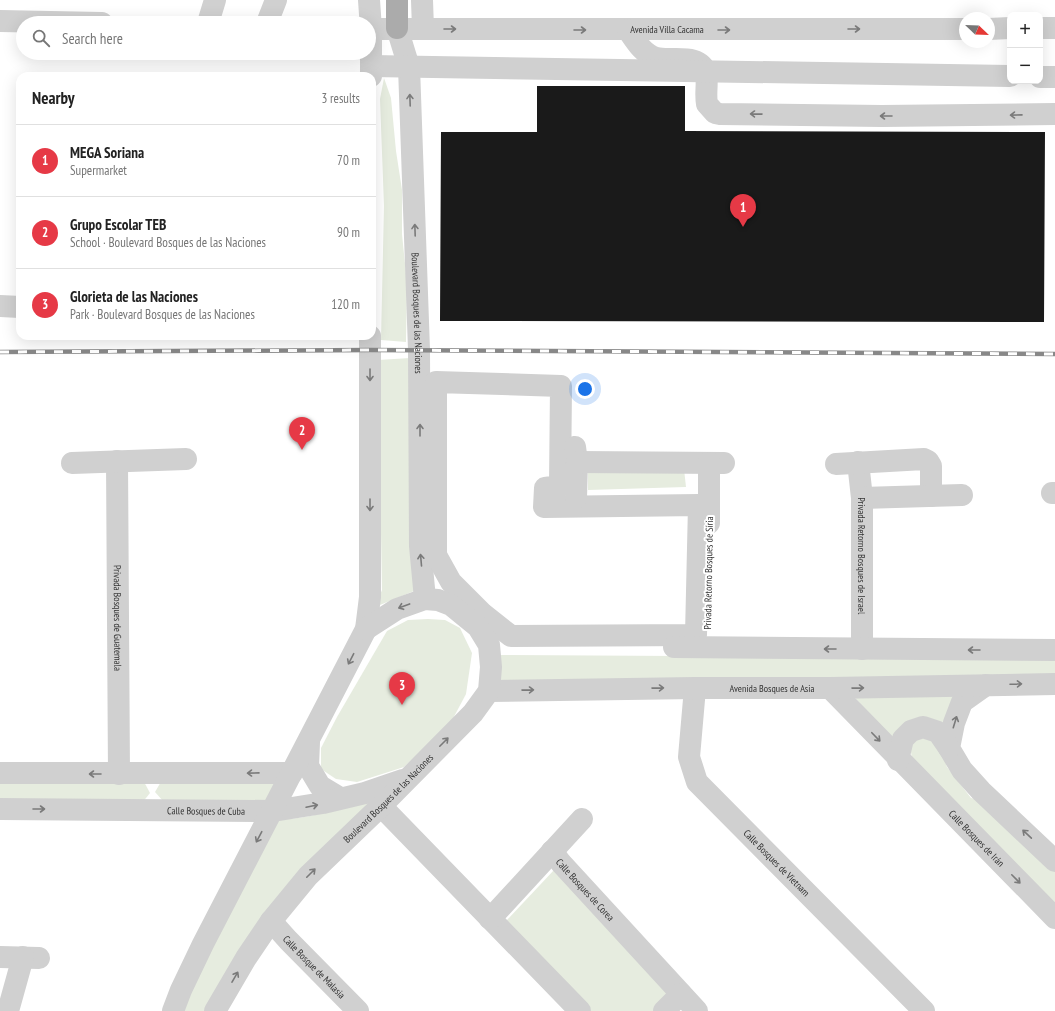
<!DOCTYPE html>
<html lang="en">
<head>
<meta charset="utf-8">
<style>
	body { margin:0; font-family:"PT Sans Narrow",sans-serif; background:#f2f2f2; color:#222 }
	.controls { position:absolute; right:12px; top:12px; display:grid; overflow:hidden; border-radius:8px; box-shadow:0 4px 16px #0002 }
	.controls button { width:36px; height:36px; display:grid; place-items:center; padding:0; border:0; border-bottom:1px solid #e0e0e0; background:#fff; color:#222; font:20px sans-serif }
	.compass { position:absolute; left:959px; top:12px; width:36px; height:36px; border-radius:50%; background:#fff; box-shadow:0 4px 16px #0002; rotate:113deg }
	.you { position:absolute; left:585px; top:389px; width:14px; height:14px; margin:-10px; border:3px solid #fff; border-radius:50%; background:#1a73e8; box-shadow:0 0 0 6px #1a73e833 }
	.badge { display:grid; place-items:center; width:26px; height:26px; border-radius:50%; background:#e63946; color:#fff; font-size:13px; font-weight:700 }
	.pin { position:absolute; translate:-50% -33px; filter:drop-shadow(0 1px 2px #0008) }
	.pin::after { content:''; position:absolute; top:21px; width:14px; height:12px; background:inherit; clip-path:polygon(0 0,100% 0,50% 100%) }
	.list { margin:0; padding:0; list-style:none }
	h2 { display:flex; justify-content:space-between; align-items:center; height:52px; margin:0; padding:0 16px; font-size:17px }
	h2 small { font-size:13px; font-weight:400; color:#767676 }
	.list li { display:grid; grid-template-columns:26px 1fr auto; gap:12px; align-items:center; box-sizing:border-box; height:72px; padding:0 16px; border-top:1px solid #e0e0e0 }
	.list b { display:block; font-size:15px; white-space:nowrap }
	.list p { margin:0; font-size:13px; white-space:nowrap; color:#767676 }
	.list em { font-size:13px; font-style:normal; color:#767676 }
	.icon { flex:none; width:22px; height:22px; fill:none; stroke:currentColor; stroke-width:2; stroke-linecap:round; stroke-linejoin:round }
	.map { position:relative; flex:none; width:1055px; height:1011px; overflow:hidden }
	.search { position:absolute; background:#fff; box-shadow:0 4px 16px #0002; left:16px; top:16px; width:360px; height:44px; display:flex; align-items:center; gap:10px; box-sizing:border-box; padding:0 14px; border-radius:22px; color:#767676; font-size:15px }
	.panel { position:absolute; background:#fff; box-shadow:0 4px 16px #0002; left:16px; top:72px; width:360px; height:268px; border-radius:12px }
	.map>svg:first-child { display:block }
	.green { fill:#e6ecdf }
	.building { fill:#1a1a1a }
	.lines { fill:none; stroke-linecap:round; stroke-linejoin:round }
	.minor { stroke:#d0d0d0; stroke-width:22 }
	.major { stroke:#ababab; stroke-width:22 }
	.rail-casing { stroke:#888; stroke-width:4.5 }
	.rail { stroke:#fff; stroke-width:3; stroke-dasharray:9; stroke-linecap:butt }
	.oneway { stroke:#7a7a7a }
	.labels { text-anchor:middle; stroke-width:4; stroke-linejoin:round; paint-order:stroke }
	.street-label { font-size:10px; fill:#333; stroke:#fff }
</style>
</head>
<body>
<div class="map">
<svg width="1055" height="1011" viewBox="0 0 1055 1011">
	<rect width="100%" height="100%" fill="#fff"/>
	<g class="green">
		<polygon points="384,78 391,98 396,151 402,190 402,234 407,284 406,342 381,340 384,206 380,99"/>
		<polygon points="410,358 414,591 375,607 382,590 378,360"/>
		<polygon points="684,469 686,487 588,490 588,470"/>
		<polygon points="428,619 445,620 460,628 472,653 466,694 449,726 404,767 357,782 336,779 321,769 321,748 337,717 387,631 408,620"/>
		<polygon points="500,655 1055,658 1055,681 497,681"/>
		<polygon points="851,693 952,694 955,704 946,726 891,739"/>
		<polygon points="920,736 939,742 947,767 971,798 983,801 1055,871 1055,907 912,760 910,744"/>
		<polygon points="143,780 150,793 142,803 0,803 0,781"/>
		<polygon points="162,780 278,782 272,800 163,801 155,792"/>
		<path d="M376 797 217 1011H180L278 819C312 820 344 806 376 797Z"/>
		<polygon points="554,870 669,995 654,1011 591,1011 506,921"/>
	</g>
	<polygon class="building" points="537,86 685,86 685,131 1045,132 1044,322 440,321 441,132 537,132"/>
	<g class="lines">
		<g class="minor">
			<polyline points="369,0 371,29 371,76"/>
			<polyline points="422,0 423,29"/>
			<polyline points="0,21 102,23"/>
			<polyline points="208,23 215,0"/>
			<polyline points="267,23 276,0"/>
			<path id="s1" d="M397 28 409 67 419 350 420 546 425 599"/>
			<polyline points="1040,28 1055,28"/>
			<path id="s2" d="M369 29H965"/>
			<polyline points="989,29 1010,28"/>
			<path d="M628 30C635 40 643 54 656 58 671 62 700 52 706 73 708 83 705 94 707 104L715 113 720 114 882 116 1055 114"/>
			<polyline points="371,66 1010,76"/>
			<polyline points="1040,77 1055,77"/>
			<polyline points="0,306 20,307"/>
			<polygon points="436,382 561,386 560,486 545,488 544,507 699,505 696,635 511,636 483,614 451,582 436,555"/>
			<polyline points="575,447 577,462 576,498"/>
			<path id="s3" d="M117 461 119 774"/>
			<polyline points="577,462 724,463"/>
			<path id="s4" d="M858 462 862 498V649"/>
			<polyline points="72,463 186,459"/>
			<polyline points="836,464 924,459 928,461 931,466 931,496"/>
			<polyline points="1052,493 1055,493"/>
			<polyline points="862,498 962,495"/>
			<polyline points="709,523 709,463"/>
			<polyline points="674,647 1055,650"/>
			<polyline points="986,685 962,702 954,723 949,748 962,770 981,791 1055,861"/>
			<path id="s5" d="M695 688 689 757 697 782 924 1011"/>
			<path id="s6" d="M830 688 1055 918"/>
			<path id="s7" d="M489 691 695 688H830L1055 684"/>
			<polyline points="309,742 308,766 320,786 340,798"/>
			<polyline points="898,760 903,739 911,731 923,727 938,732 949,748"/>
			<polyline points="0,773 292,773"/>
			<polyline points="381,806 580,1011"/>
			<path id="s8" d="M0 809 273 811 323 803 365 793 403 780"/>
			<path id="s9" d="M552 851 561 863 697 1011"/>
			<polyline points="490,919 582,819"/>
			<path id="s10" d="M271 921 288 940 358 1011"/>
			<polyline points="0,957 39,958"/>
			<polyline points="8,1011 23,957"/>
			<polyline points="173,1011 181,990 203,944 366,629 370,597 370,336"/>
			<path id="s11" d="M215 1011 246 958 271 921 308 876 381 806 473 713 489 691 491 667 489 645 478 627 451 605 438 600 425 599 397 609 366 629"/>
			<polyline points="664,1011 681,994"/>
		</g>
		<polyline class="major" points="397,28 397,0"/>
		<g class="rail-casing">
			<polyline id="rail" points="0,352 370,350 1055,354"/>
		</g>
		<use href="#rail" class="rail"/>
	</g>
	<defs><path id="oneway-shaft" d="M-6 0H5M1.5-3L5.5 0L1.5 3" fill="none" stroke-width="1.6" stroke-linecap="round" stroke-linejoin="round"/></defs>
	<g class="oneway">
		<use href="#oneway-shaft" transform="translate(450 29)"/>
		<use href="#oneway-shaft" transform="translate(854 29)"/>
		<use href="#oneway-shaft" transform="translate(580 30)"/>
		<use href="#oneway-shaft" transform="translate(724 30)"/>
		<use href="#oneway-shaft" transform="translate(410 100) rotate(-92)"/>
		<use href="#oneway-shaft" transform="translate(756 114) rotate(-179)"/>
		<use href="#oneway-shaft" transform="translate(1016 115) rotate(179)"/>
		<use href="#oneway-shaft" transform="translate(886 116) rotate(180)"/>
		<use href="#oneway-shaft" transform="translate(415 230) rotate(-92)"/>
		<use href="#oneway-shaft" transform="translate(370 375) rotate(90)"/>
		<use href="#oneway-shaft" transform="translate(420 430) rotate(-90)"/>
		<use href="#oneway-shaft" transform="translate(370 505) rotate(90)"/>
		<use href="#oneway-shaft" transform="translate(421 560) rotate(-95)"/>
		<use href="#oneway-shaft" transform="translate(404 606) rotate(160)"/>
		<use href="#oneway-shaft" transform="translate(830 649) rotate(-180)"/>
		<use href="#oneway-shaft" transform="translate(974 650) rotate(-180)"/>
		<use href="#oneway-shaft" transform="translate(351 659) rotate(117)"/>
		<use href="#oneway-shaft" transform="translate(1016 684) rotate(-2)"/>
		<use href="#oneway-shaft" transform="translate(658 688) rotate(-1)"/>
		<use href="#oneway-shaft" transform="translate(858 688) rotate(-1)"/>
		<use href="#oneway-shaft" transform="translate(528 690) rotate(-1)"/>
		<use href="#oneway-shaft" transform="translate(955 722) rotate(-73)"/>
		<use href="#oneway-shaft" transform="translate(876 737) rotate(46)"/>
		<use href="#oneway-shaft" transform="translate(444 742) rotate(-45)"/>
		<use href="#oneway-shaft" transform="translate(253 773) rotate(179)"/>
		<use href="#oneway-shaft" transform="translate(95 774) rotate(-180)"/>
		<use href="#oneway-shaft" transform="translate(312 806) rotate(-12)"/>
		<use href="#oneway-shaft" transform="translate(39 809)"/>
		<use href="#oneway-shaft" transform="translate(1027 834) rotate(-137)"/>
		<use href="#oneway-shaft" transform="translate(259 837) rotate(118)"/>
		<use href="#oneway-shaft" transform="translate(311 873) rotate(-45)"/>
		<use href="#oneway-shaft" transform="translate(1016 879) rotate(45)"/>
		<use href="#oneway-shaft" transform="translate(235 977) rotate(-60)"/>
	</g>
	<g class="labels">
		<g class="street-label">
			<text dy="4" stroke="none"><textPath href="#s2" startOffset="298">Avenida Villa Cacama</textPath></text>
			<text dy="4" stroke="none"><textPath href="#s1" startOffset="287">Boulevard Bosques de las Naciones</textPath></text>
			<text dy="4" stroke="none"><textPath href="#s4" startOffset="94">Privada Retorno Bosques de Israel</textPath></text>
			<text transform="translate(708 573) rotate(-89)" y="4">Privada Retorno Bosques de Siria</text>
			<text dy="4" stroke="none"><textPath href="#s3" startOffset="157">Privada Bosques de Guatemala</textPath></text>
			<text dy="4" stroke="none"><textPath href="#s7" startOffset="283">Avenida Bosques de Asia</textPath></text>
			<text dy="4" stroke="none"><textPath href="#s11" startOffset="276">Boulevard Bosques de las Naciones</textPath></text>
			<text dy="4" stroke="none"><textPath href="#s8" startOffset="206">Calle Bosques de Cuba</textPath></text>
			<text dy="4" stroke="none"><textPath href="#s6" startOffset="210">Calle Bosques de Irán</textPath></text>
			<text dy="4" stroke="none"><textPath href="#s5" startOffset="209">Calle Bosques de Vietnam</textPath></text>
			<text dy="4" stroke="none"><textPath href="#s9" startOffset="51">Calle Bosques de Corea</textPath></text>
			<text dy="4" stroke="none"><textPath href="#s10" startOffset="63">Calle Bosque de Malasia</textPath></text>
		</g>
	</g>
</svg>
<div class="controls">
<button>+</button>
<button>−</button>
</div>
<svg class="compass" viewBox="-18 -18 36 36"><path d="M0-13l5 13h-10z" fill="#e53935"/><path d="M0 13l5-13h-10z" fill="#767676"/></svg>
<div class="you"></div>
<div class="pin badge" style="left:743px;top:227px">1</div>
<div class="pin badge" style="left:302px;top:450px">2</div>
<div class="pin badge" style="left:402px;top:705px">3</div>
<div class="search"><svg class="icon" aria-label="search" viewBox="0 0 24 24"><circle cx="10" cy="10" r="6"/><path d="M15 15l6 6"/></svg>Search here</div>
<section class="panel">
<h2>Nearby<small>3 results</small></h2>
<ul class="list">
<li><span class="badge">1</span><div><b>MEGA Soriana</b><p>Supermarket</p></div><em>70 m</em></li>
<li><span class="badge">2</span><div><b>Grupo Escolar TEB</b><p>School · Boulevard Bosques de las Naciones</p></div><em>90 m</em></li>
<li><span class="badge">3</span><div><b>Glorieta de las Naciones</b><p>Park · Boulevard Bosques de las Naciones</p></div><em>120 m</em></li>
</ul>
</section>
</div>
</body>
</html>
